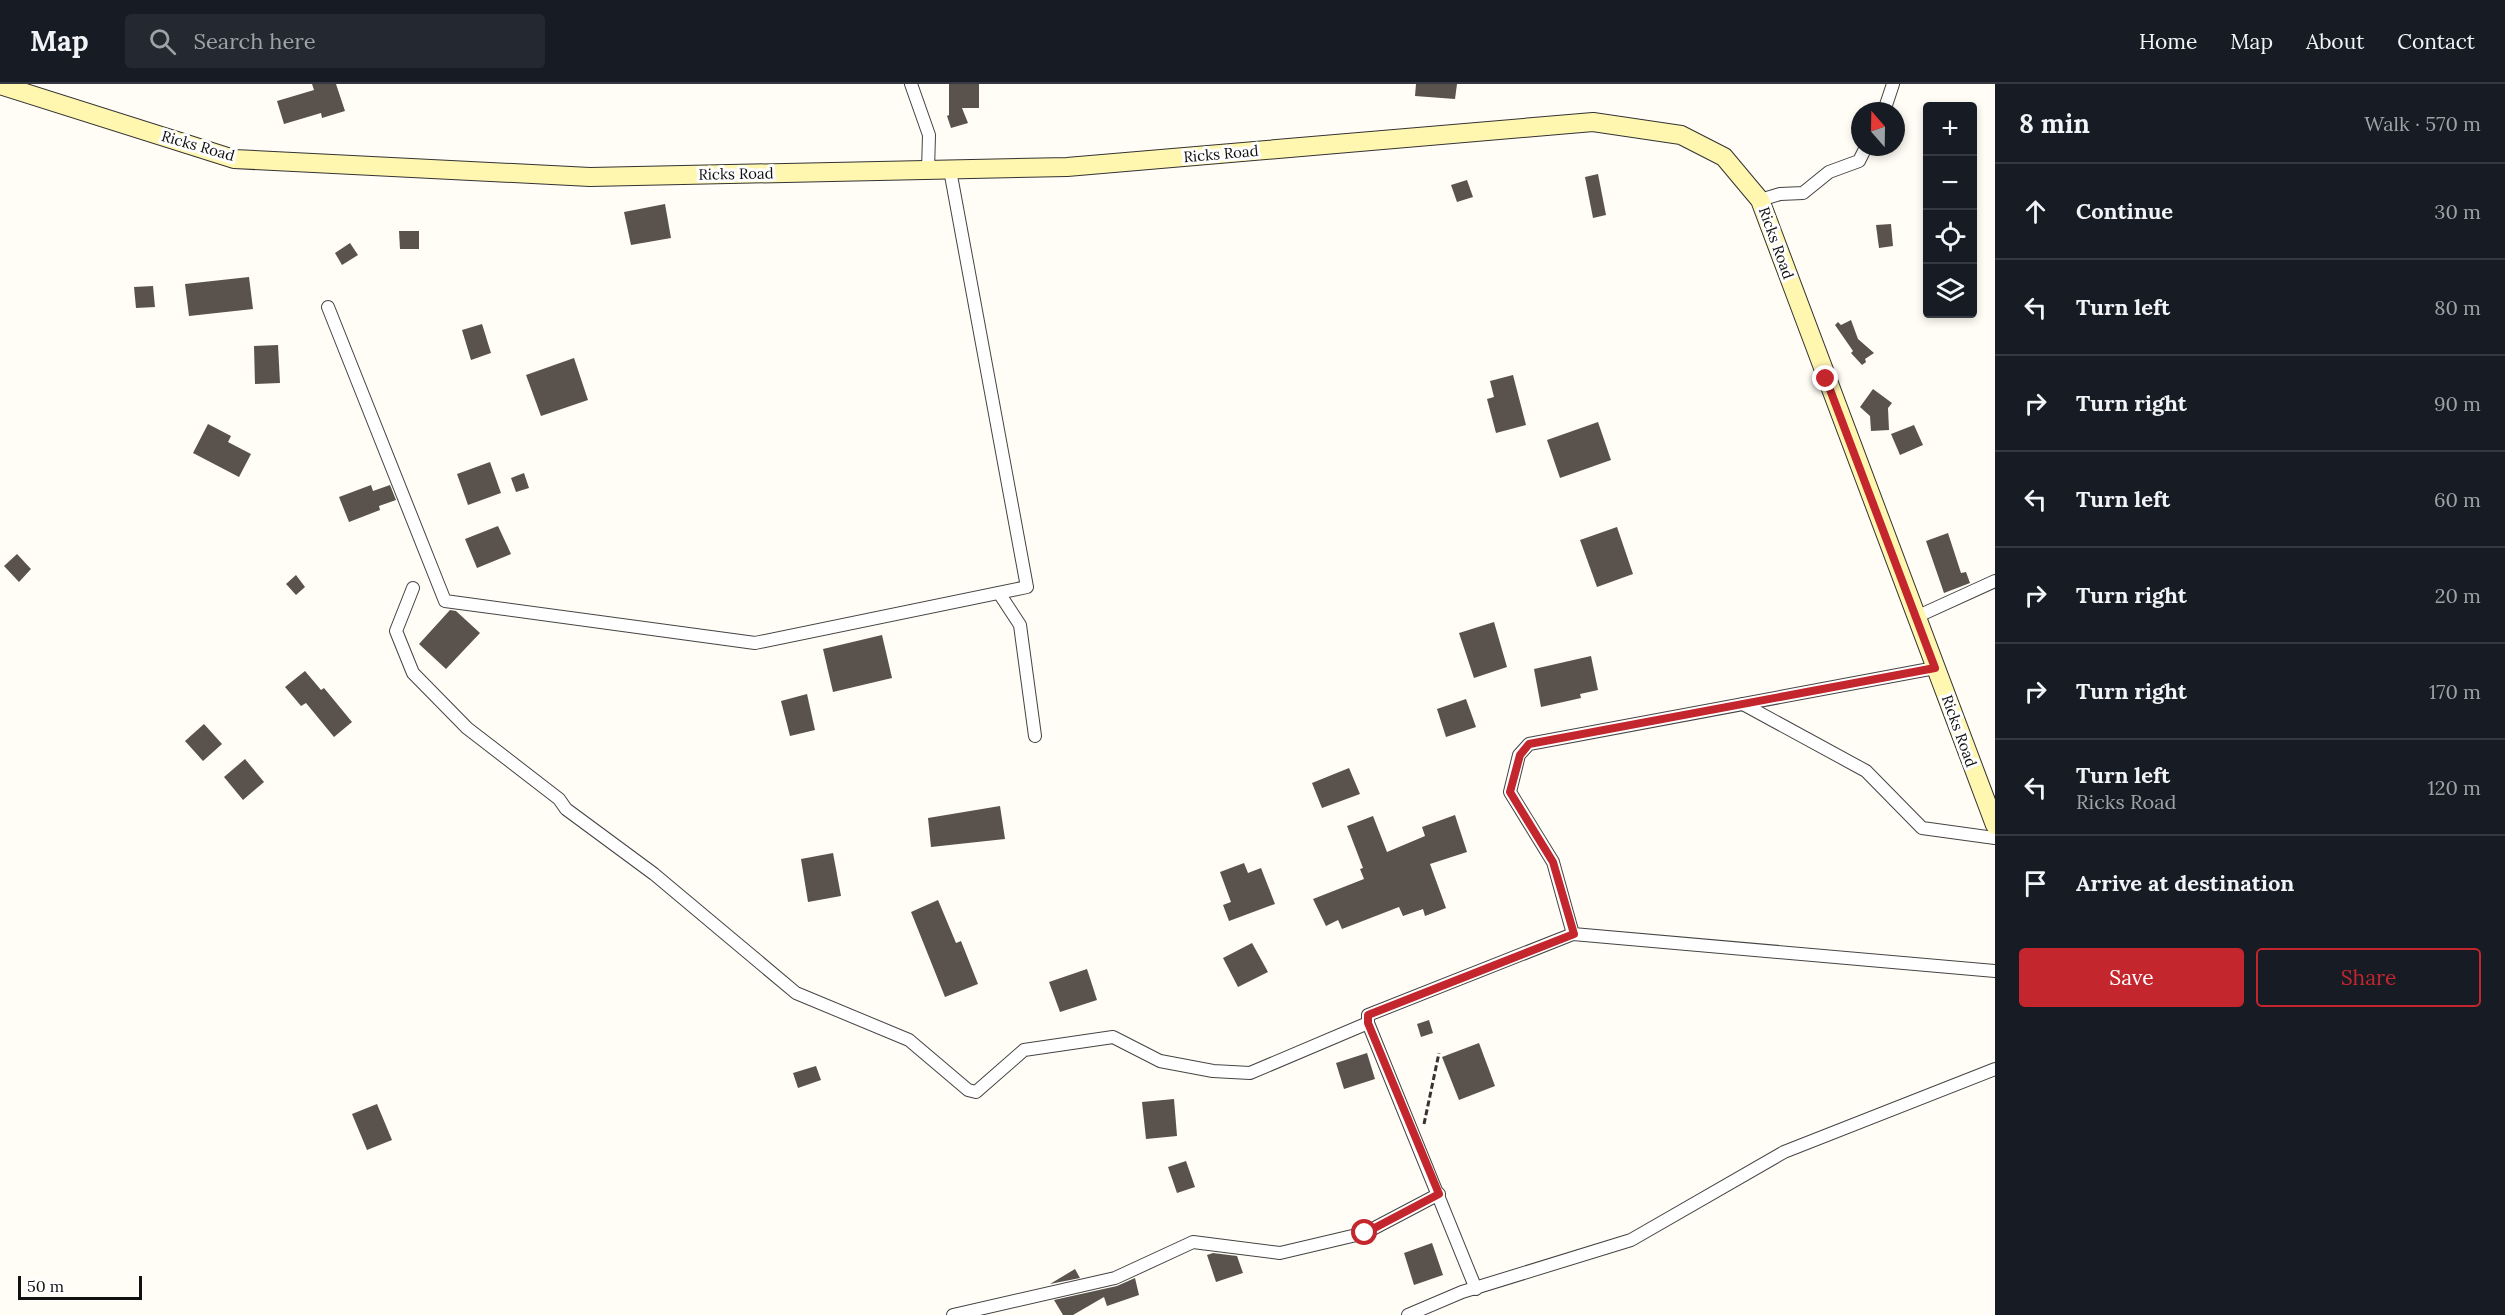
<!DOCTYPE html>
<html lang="en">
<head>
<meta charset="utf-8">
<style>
	body { margin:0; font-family:Lora,serif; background:#242831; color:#f1f3f6 }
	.controls { position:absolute; right:18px; top:18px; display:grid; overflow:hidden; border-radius:6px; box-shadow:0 3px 9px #0003 }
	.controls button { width:54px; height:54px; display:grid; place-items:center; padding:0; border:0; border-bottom:2px solid #363941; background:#171b24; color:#f1f3f6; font:30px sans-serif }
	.compass { position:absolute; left:1851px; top:18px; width:54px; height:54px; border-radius:50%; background:#171b24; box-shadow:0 3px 9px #0003; rotate:340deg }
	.scale { position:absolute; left:18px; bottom:15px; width:124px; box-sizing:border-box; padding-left:6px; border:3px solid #111; border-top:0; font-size:16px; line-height:21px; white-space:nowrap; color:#111; -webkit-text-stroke:4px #fff; paint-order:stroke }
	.stop { position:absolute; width:18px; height:18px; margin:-14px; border:4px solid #c4262e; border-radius:50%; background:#fff }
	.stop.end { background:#c4262e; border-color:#fff; box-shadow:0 2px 6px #0008 }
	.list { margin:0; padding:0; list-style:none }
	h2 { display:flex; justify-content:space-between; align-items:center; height:78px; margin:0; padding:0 24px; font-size:26px }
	h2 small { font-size:20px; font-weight:400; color:#9ea1a6 }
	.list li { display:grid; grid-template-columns:39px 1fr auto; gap:18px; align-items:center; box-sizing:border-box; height:96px; padding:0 24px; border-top:2px solid #363941 }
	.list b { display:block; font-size:22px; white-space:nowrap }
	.list p { margin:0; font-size:20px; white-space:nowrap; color:#9ea1a6 }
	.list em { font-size:20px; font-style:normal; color:#9ea1a6 }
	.actions { display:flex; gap:12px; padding:18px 24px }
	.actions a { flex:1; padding:14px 0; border:2px solid #c4262e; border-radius:6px; text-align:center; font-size:21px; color:#c4262e }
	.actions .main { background:#c4262e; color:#fff }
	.icon { flex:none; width:33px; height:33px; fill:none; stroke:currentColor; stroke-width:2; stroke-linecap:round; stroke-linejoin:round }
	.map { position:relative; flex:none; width:1995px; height:1231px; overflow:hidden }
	header { display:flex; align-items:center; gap:36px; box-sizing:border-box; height:84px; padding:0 30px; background:#171b24; border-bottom:2px solid #363941 }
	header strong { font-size:28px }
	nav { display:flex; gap:33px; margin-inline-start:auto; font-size:21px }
	.search { width:420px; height:54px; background:#242831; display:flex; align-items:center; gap:15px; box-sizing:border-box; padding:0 21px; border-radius:6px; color:#9ea1a6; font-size:22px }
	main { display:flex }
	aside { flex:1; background:#171b24 }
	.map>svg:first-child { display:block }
	.building { fill:#5a524d }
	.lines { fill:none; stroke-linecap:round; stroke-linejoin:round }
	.street-casing { stroke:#444; stroke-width:14 }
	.secondary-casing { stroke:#333; stroke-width:20 }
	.path { stroke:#333; stroke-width:3; stroke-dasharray:6 3; stroke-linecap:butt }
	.street { stroke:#fff; stroke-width:12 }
	.secondary { stroke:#fff6b0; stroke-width:18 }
	.route { stroke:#c4262e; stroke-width:8 }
	.labels { text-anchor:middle; stroke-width:6; stroke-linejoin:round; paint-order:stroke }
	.street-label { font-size:15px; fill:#111; stroke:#fff }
</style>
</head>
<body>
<header>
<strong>Map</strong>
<div class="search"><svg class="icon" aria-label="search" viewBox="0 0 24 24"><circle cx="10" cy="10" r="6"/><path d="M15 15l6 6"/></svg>Search here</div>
<nav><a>Home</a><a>Map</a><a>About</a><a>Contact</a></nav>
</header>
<main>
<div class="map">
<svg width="1995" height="1231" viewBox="0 0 1995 1231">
	<rect width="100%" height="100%" fill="#fffdf5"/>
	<g class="building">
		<polygon points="312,0 336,0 345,27 322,34 321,29 284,40 277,17 314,6"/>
		<polygon points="949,0 979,0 979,24 962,24 968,39 951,44 947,32 949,31"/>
		<polygon points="1416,0 1457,0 1455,15 1415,12"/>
		<polygon points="1598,90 1606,131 1593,134 1585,93"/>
		<polygon points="1467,96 1473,113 1457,118 1451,101"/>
		<polygon points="665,120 671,154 631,161 624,128"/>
		<polygon points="1891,140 1893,162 1879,164 1876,141"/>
		<polygon points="399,147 419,147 419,165 400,165"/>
		<polygon points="350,159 358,171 342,181 335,169"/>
		<polygon points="249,193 253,225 189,232 185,200"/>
		<polygon points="153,202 155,223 136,224 134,203"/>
		<polygon points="1851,236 1858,255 1874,269 1865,275 1866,278 1862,281 1851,269 1853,267 1835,241 1838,238 1841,241"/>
		<polygon points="482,240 491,269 471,276 462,246"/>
		<polygon points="278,261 280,299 255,300 254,262"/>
		<polygon points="574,274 588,316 541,332 526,291"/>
		<polygon points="1513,291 1526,341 1496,349 1487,315 1494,313 1490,297"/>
		<polygon points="1873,305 1892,319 1888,324 1889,346 1871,347 1870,332 1860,323"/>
		<polygon points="1598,338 1611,376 1560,394 1547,356"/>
		<polygon points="208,340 231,352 228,358 251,370 239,393 193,369"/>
		<polygon points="1914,341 1923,361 1900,371 1891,350"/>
		<polygon points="490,378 501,409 468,421 457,390"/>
		<polygon points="524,389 529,404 516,408 511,394"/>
		<polygon points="371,401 373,407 390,401 396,416 379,422 380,426 349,438 339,413"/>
		<polygon points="498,442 511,470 477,484 465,455"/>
		<polygon points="1617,443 1633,490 1597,503 1580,456"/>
		<polygon points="1948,449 1961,489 1966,488 1970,499 1944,509 1926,457"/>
		<polygon points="17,470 31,485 19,498 4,482"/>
		<polygon points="296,491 305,503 296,511 286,500"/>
		<polygon points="450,526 456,527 480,549 446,585 419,560"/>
		<polygon points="1494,538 1507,583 1474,594 1459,549"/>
		<polygon points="882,551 892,594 833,608 823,565"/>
		<polygon points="1591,572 1598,606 1580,610 1581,614 1541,623 1534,585"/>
		<polygon points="305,587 321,606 324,604 352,638 334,653 306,619 301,622 285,603"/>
		<polygon points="807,610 815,646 790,652 781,617"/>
		<polygon points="1466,615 1476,643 1446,653 1437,625"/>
		<polygon points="204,640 222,660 203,677 185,657"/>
		<polygon points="245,675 264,698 243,716 224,693"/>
		<polygon points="1349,684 1360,710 1322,724 1312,699"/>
		<polygon points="1000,722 1005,755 931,763 928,734"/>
		<polygon points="1455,731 1467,768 1430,780 1446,824 1425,832 1423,825 1403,832 1399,823 1342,845 1338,836 1326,842 1313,815 1364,795 1360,785 1363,784 1347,742 1373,732 1387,768 1425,752 1422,743"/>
		<polygon points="833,769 841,812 808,818 801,775"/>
		<polygon points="1244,779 1248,789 1261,784 1275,820 1229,837 1223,821 1231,818 1220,788"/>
		<polygon points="938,816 956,859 961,857 978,900 945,913 911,828"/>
		<polygon points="1252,859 1268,888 1238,903 1223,874"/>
		<polygon points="1087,885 1097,916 1060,928 1049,898"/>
		<polygon points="1429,936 1433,949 1421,953 1417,940"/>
		<polygon points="1479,959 1495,1002 1459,1016 1442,973"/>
		<polygon points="1367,969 1375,995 1344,1005 1336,979"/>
		<polygon points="816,982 821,996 798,1004 793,989"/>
		<polygon points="1174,1015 1177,1052 1146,1055 1142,1018"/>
		<polygon points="377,1020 392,1056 367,1066 352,1030"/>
		<polygon points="1186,1077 1195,1103 1177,1109 1168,1083"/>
		<polygon points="1432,1159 1443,1191 1414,1201 1404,1169"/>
		<polygon points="1213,1169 1237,1172 1243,1189 1216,1198 1207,1171"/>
		<polygon points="1075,1185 1080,1194 1050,1200"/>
		<polygon points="1135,1194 1139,1211 1107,1222 1104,1213 1073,1231 1063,1231 1054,1216 1117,1202"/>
	</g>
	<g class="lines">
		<g class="street-casing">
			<g id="street">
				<polyline points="911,0 929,51 928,86"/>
				<polyline points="1884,27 1893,0"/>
				<polyline points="1760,116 1780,110 1803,109 1829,88 1859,77 1866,63"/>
				<polyline points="328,223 445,517 755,559 1027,503 950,86"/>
				<polyline points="413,504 396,547 413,589 467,644 559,715 566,725 654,790 796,909 909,956 968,1006 976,1008 1024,966 1113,953 1160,977 1213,987 1250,989 1368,939"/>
				<polyline points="999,509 1020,541 1035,652"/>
				<polyline points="1916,533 1995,497"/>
				<polyline points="1743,620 1866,687 1922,744 1995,754"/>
				<polyline points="1573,850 1553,778 1510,708 1519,671 1529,660 1935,584"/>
				<polyline points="1476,1205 1368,939 1368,931 1573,850 1995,887"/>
				<polyline points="953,1231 1115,1194 1193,1158 1280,1169 1365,1149 1439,1110"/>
				<polyline points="1408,1231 1462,1208 1631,1156 1784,1068 1995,985"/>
			</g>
		</g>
		<g class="secondary-casing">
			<polyline id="secondary" points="0,1 234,75 590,93 1067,83 1593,38 1681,51 1724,73 1760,116 1995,741"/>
		</g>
		<polyline class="path" points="1424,1040 1439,969"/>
		<use href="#street" class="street"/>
		<use href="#secondary" class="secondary"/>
	</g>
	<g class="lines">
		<polyline class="route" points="1365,1149 1439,1110 1368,939 1368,931 1574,850 1553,778 1510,708 1520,671 1529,660 1935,584 1826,295"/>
	</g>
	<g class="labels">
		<g class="street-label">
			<text transform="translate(198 62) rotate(16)" y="5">Ricks Road</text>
			<text transform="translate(1221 70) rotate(-5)" y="5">Ricks Road</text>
			<text transform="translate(736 90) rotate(-1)" y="5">Ricks Road</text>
			<text transform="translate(1776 159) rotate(70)" y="5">Ricks Road</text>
			<text transform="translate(1959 647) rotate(70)" y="5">Ricks Road</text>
		</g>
	</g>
</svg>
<div class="controls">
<button>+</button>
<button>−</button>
<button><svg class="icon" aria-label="locate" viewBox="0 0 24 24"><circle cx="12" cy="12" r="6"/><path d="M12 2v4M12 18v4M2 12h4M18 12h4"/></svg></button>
<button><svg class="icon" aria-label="layers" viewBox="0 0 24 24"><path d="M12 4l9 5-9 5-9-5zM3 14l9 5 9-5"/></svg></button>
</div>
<svg class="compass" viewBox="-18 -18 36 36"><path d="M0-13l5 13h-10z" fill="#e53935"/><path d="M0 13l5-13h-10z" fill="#9ea1a6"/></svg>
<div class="scale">50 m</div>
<div class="stop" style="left:1365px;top:1149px"></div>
<div class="stop end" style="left:1826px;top:295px"></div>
</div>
<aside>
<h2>8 min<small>Walk · 570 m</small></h2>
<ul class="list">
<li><svg class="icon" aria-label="ahead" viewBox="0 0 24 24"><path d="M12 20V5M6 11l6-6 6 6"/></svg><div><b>Continue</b></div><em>30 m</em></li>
<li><svg class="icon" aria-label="left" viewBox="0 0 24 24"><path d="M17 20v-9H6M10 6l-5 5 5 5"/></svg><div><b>Turn left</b></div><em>80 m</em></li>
<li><svg class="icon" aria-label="right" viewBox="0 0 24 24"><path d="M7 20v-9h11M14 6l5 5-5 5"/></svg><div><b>Turn right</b></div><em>90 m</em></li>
<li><svg class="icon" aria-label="left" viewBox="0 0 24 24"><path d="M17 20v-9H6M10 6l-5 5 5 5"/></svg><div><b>Turn left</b></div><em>60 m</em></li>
<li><svg class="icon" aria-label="right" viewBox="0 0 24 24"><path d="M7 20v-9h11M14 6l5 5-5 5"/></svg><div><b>Turn right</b></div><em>20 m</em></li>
<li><svg class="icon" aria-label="right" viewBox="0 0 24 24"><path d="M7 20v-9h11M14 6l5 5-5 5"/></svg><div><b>Turn right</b></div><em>170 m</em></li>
<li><svg class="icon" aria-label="left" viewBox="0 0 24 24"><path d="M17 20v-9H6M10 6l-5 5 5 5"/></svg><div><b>Turn left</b><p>Ricks Road</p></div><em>120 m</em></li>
<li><svg class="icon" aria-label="arrive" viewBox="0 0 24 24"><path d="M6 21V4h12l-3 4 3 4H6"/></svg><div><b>Arrive at destination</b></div></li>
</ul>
<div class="actions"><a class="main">Save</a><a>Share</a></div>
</aside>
</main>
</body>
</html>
